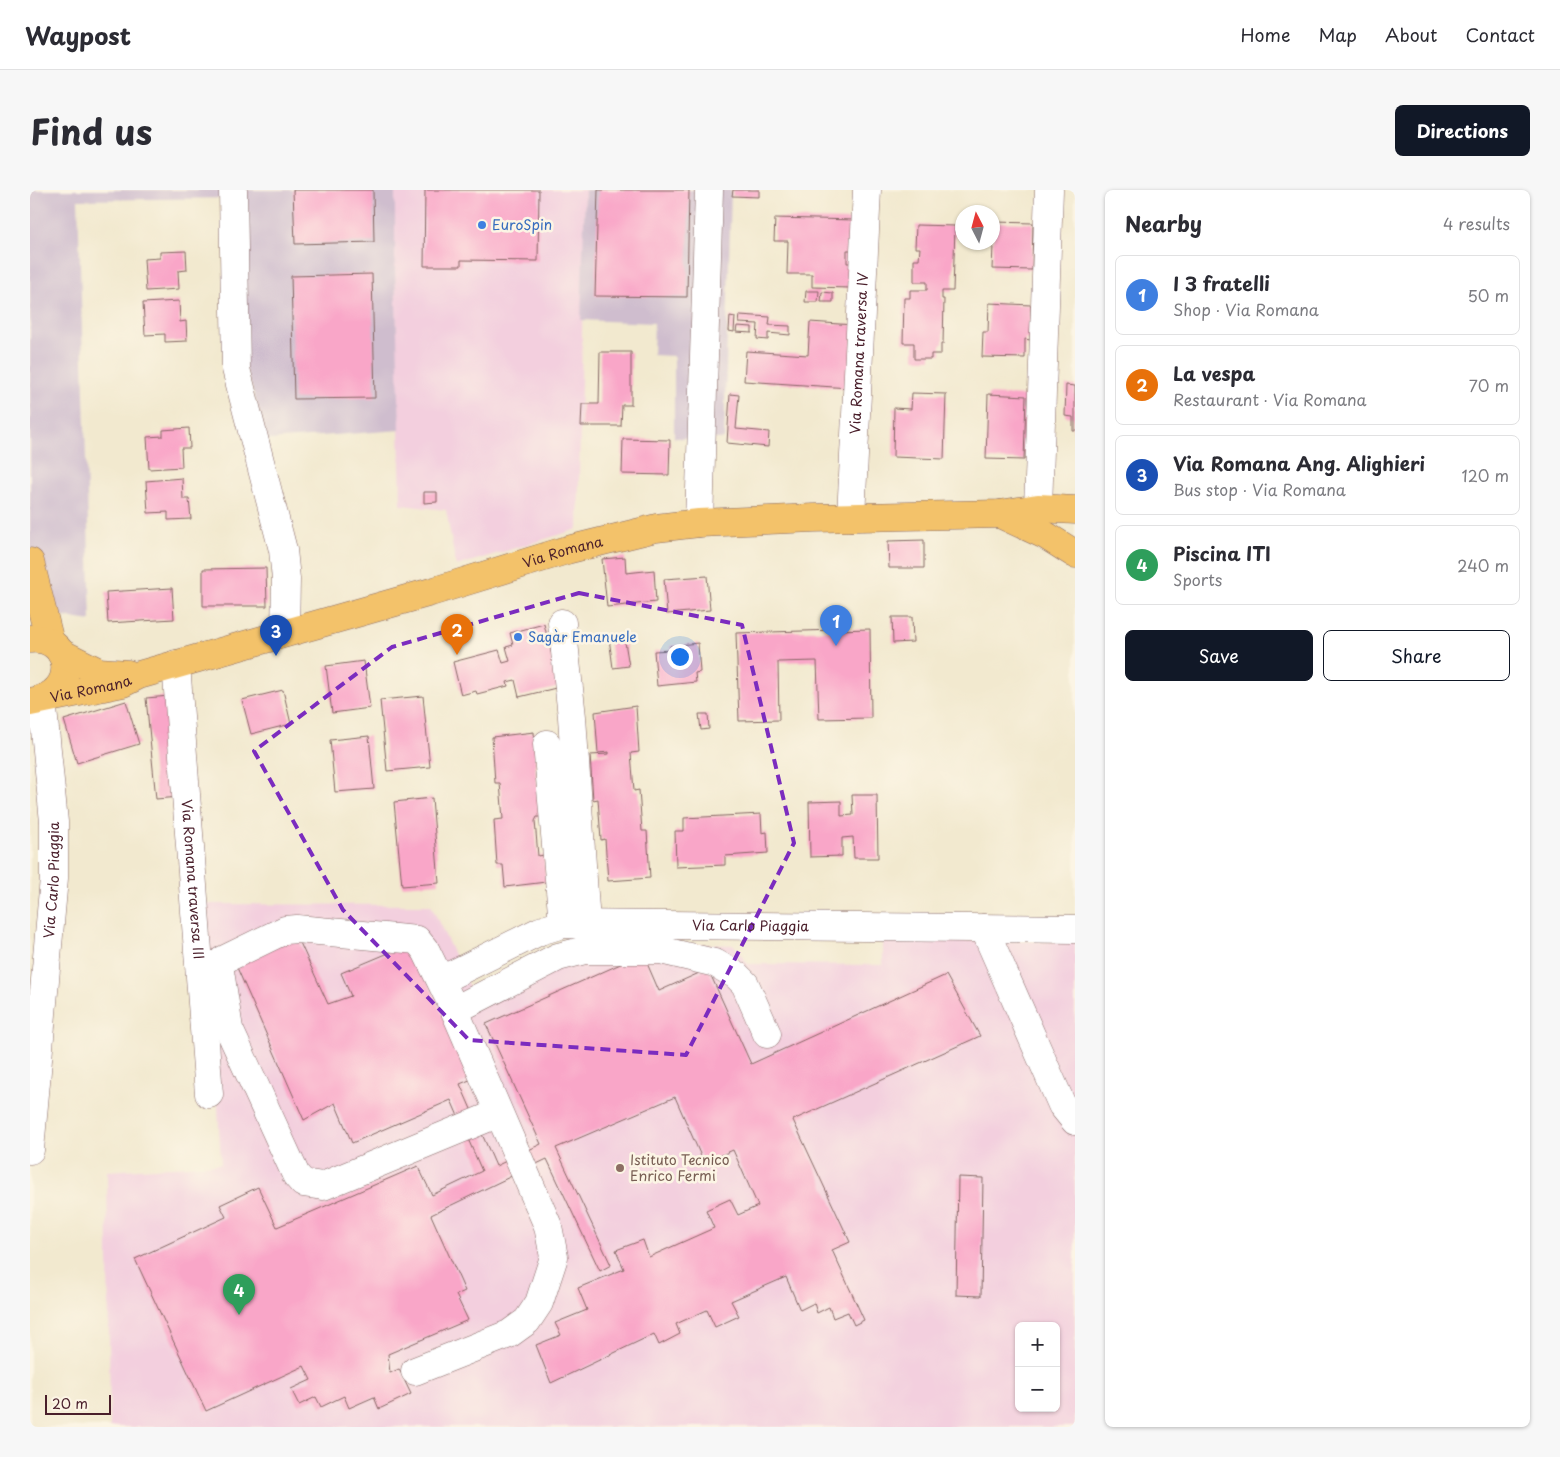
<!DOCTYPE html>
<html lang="en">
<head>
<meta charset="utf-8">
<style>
	body { margin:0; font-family:"Playpen Sans",sans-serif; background:#f7f7f7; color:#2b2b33 }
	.controls { position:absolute; right:15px; bottom:15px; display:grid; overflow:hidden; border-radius:8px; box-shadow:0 1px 4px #0004 }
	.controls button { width:45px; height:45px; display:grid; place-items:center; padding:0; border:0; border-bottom:1px solid #e1e1e2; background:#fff; color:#2b2b33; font:25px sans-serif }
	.compass { position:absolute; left:925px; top:15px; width:45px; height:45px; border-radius:50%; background:#fff; box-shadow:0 1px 4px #0004; rotate:354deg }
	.scale { position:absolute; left:15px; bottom:12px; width:66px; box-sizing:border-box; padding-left:5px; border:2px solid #4a1f2b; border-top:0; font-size:14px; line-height:18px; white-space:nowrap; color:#4a1f2b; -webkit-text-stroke:4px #fcf5e5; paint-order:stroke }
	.you { position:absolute; left:649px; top:466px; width:18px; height:18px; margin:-12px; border:4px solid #fff; border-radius:50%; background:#1a73e8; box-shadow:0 0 0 8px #1a73e833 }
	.badge { display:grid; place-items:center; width:32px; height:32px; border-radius:50%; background:#111827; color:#fff; font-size:16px; font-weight:700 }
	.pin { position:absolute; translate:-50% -41px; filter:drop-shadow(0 1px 2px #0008) }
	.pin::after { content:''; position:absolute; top:26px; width:18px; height:15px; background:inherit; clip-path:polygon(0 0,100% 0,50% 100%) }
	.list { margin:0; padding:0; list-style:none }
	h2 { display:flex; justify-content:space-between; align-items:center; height:65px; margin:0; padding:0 20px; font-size:21px }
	h2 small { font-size:16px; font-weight:400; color:#7c7c81 }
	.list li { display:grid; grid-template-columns:32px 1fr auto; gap:15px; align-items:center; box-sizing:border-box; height:80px; margin:0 10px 10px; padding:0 10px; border:1px solid #e1e1e2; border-radius:8px }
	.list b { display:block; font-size:19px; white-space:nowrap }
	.list p { margin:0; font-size:16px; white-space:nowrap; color:#7c7c81 }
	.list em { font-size:16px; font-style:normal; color:#7c7c81 }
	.actions { display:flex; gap:10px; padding:15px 20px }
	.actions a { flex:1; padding:11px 0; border:1px solid #111827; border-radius:8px; text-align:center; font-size:18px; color:#111827 }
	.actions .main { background:#111827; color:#fff }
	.map { position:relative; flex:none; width:1045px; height:1237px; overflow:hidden; border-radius:8px }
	header { display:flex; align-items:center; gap:30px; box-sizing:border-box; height:70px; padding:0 25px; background:#fff; border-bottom:1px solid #e1e1e2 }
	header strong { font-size:24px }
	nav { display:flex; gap:28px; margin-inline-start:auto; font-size:18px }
	.intro { display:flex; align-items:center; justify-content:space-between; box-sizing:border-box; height:120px; padding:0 30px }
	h1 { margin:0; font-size:35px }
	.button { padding:12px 22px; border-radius:8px; background:#111827; color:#fff; font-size:18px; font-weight:700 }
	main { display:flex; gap:30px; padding:0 30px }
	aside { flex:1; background:#fff; border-radius:8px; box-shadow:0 1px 4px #0004 }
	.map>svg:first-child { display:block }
	.built { fill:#f3cfde; fill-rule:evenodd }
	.industrial { fill:#cfbdce }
	.building { fill:#f9a6c8 }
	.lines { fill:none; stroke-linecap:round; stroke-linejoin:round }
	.minor-casing { stroke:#856664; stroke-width:29 }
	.major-casing { stroke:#856664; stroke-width:29 }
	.minor { stroke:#fff; stroke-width:28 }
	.major { stroke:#f3c26a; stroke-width:28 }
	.marked { fill:none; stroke:#7b2cbf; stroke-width:4; stroke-dasharray:10 6; stroke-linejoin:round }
	.shop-dot { fill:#3f7fe0; stroke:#fcf5e5; stroke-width:2 }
	.education-dot { fill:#8d6e63; stroke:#fcf5e5; stroke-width:2 }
	.labels { text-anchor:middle; stroke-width:5; stroke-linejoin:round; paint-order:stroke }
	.shop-label { font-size:14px; fill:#366cbe; stroke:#fcf5e5; text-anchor:start }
	.street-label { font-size:14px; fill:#4a1f2b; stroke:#fcf5e5 }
	.education-label { font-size:14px; fill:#785e54; stroke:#fcf5e5; text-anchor:start }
</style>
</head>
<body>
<header>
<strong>Waypost</strong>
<nav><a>Home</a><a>Map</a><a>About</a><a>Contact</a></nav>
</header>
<div class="intro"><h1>Find us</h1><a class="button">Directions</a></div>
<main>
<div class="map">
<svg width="1045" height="1237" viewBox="0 0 1045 1237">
	<rect width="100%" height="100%" fill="#fcf5e5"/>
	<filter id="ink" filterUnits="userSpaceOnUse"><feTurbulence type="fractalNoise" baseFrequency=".02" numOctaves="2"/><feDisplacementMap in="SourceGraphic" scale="10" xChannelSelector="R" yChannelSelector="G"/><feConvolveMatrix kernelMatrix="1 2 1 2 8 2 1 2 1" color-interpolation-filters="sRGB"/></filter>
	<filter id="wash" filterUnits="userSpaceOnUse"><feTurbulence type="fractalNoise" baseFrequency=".0096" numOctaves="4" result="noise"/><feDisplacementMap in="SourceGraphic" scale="20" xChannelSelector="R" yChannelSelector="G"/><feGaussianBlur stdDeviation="1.12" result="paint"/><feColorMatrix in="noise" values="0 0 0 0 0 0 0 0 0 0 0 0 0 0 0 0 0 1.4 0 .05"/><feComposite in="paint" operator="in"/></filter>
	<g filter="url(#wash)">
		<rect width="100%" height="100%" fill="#f2e9cf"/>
		<g class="built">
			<polygon points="365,0 555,0 548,339 426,376 416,320 371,315 365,81"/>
			<path d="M177 714 401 715 439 797 535 752 704 755 718 774 853 775V750L1045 752V1237H80L77 981 191 974ZM989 1136H1026V1218H989Z"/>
		</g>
		<g class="industrial">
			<polygon points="0,0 365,0 365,81 370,240 238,250 215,176 207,8 48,10 61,431 22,425 0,430"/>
			<polygon points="555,0 701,0 694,249 644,248 644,166 623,165 624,133 551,130"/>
		</g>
		<g id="blocks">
			<g class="building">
				<polygon points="263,0 343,0 344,52 265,54"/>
				<polygon points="395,0 509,0 508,71 431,70 431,76 394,76"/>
				<polygon points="568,0 659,0 657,107 565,106"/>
				<polygon points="703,0 729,0 729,7 702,6"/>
				<polygon points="745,28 825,30 824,60 817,60 817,73 822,73 821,98 782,97 782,84 757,84 758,51 744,51"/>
				<polygon points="964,32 1003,33 1002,80 962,79"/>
				<polygon points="886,35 925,36 923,101 912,101 912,109 914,109 913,154 911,154 911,164 901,164 901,169 884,169 884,153 873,153 874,108 880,108 880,100 897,100 897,92 884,92 884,69 889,69 890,58 885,58"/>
				<polygon points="156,61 157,80 148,81 149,99 116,101 114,69 130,68 130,62"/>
				<polygon points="342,84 345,208 264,209 261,86"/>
				<polygon points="776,101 789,101 788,112 775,112"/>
				<polygon points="792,102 803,103 803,112 791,112"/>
				<polygon points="149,111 150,132 156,131 157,151 135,152 135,144 115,145 113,113"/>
				<polygon points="959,113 1001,115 1000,150 995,149 995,168 952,167 953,142 958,142"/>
				<polygon points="710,125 740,127 739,135 760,136 760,145 738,143 738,150 727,149 728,134 709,133"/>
				<polygon points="700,126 705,127 704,142 699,141"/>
				<polygon points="780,132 824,135 819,198 714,191 716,161 778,165"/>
				<polygon points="707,136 722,137 722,143 706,142"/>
				<polygon points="570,162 601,162 601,215 592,215 591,236 551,236 552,214 569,214"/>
				<polygon points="1036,195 1045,196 1045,241 1043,241 1043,227 1035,226"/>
				<polygon points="882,203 916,204 914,269 863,267 864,218 881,219"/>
				<polygon points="700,204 709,205 706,239 739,242 738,257 697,253"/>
				<polygon points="958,204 996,206 994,270 956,269"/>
				<polygon points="159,238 160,258 151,258 152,277 119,279 117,247 133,246 133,240"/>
				<polygon points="593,249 640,250 639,285 592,284"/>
				<polygon points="152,288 153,309 159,309 161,329 138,330 138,322 118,323 116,291"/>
				<polygon points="394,302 407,302 407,312 394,313"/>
				<polygon points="894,350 894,378 859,378 858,351"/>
				<polygon points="595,367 596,383 624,380 626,412 577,417 572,369"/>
				<polygon points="236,378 237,416 173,416 173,379"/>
				<polygon points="677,386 680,420 637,424 634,389"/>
				<polygon points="142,398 144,429 78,433 76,402"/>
				<polygon points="862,427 882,427 883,452 863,453"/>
				<polygon points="514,434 530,497 489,507 485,490 477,492 478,496 447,504 446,501 431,505 423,472 469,460 473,473 480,471 476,457 483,455 480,443"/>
				<polygon points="840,439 841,528 789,529 787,471 748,472 749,530 709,531 706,443"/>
				<polygon points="594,446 599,476 583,478 579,448"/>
				<polygon points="668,453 670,482 665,483 666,492 627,496 624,461 641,460 640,456"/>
				<polygon points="334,471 340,518 302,523 296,476"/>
				<polygon points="253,500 261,534 221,544 212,510"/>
				<polygon points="140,506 150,607 126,609 116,508"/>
				<polygon points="393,506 400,577 357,581 350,510"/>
				<polygon points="96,511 109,554 47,573 34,530"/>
				<polygon points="606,516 609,562 601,563 604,601 609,600 612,641 617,641 620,688 578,691 575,649 571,650 568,609 563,610 560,565 579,564 579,562 568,563 565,522"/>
				<polygon points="669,524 678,524 679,539 671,540"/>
				<polygon points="504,542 506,584 513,627 507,627 505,631 508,666 514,665 516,692 475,697 473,675 467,675 464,630 473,629 470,593 465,593 462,547"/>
				<polygon points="339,546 344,599 305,602 300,550"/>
				<polygon points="822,605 847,605 848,668 824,668 823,647 812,648 812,666 780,667 779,612 811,611 811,626 823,625"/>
				<polygon points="402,608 409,693 372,696 364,612"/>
				<polygon points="731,624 732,643 737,642 738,663 695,666 695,675 646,677 645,641 654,641 654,628"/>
				<polygon points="267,746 298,814 321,806 311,783 380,754 442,889 430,894 466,976 511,954 456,834 613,764 629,801 678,779 721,874 916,785 950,846 763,930 820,1052 802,1060 834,1130 824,1135 818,1122 803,1128 799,1117 787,1123 784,1113 770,1120 756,1087 701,1111 709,1126 685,1137 677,1120 646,1134 650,1144 629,1155 624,1144 521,1193 506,1155 531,1145 525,1133 557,1120 548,1098 594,1079 586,1060 613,1050 619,1067 684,1038 676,1020 700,1009 708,1025 728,1016 703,960 674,973 645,907 526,958 581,1075 570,1081 517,969 401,1025 435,1101 426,1105 438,1130 358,1164 360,1183 369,1179 381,1204 349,1219 344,1207 319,1218 314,1206 291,1217 286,1207 269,1215 261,1199 281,1190 274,1176 176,1221 105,1069 196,1027 190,1015 228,997 247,1037 388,976 402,1005 452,981 421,910 322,953 305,913 274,930 205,773"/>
				<polygon points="928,987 953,988 951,1106 926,1105"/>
			</g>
		</g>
	</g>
	<g filter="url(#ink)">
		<use href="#blocks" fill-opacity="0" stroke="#856664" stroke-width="1"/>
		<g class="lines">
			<g class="minor-casing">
				<g id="minor">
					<polyline points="203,0 206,179 253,360 256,389 255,443"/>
					<polyline points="1008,318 1019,0"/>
					<path id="s1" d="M821 327 837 0"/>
					<polyline points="669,333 679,0"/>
					<polyline points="532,433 542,527 556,734"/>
					<path id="s2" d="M146 474 179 904"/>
					<polyline points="517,554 533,734"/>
					<polyline points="954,738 1032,915 1045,931"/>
					<path id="s3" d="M411 790 510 741 533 734 1045 739"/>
					<polyline points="425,820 528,767 555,760 630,760 685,773 706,785 715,794 737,844"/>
					<path id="s4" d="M0 960 24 688V632L12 509"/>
					<polyline points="385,1181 479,1144 497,1131 509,1113 524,1067 518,1036 421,812 396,761 387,750 267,739 255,740 193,770 189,775 199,839 266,985 273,993 293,996 469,923"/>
				</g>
			</g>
			<g class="major-casing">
				<g id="major">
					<polyline points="970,324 1015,345 1045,364"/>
					<polyline points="0,372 20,452"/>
					<path d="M0 449C40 445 49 497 11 509"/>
					<polyline points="31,463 69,482 98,484"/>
					<path id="s5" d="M0 512 93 493 109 485 401 402 537 360 626 338 669 333 784 328 970 324 1008 318 1045 320"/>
				</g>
			</g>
			<use href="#minor" class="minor"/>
			<use href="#major" class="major"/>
		</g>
	</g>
	<path class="marked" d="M549 403 712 435 764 653 656 865 439 850 313 720 224 561 362 457Z"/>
	<g class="shop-dot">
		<circle cx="452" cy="35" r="5"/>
		<circle cx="488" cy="447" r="5"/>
	</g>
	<circle class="education-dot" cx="590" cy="978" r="5"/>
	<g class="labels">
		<g class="shop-label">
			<text x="462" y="40">EuroSpin</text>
			<text x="498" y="452">Sagàr Emanuele</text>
		</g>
		<g class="street-label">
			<text dy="5" stroke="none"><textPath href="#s1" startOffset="164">Via Romana traversa IV</textPath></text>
			<text dy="5" stroke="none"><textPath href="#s5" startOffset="554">Via Romana</textPath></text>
			<text dy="5" stroke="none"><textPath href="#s5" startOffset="62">Via Romana</textPath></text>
			<text dy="5" stroke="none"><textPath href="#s2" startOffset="216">Via Romana traversa III</textPath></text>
			<text dy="5" stroke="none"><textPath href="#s4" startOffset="271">Via Carlo Piaggia</textPath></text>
			<text dy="5" stroke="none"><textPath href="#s3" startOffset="322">Via Carlo Piaggia</textPath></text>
		</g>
		<g class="education-label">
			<text x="600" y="975">Istituto Tecnico<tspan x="600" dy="16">Enrico Fermi</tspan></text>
		</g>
	</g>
</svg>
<div class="controls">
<button>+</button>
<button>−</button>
</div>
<svg class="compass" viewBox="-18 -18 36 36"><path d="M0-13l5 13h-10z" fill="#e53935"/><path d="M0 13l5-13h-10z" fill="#7c7c81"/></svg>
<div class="scale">20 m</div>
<div class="you"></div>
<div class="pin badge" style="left:806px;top:456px;background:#3f7fe0">1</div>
<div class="pin badge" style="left:427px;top:465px;background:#e8710a">2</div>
<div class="pin badge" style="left:246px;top:466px;background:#1a4fb4">3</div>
<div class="pin badge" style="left:209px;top:1125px;background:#2e9e5b">4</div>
</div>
<aside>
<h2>Nearby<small>4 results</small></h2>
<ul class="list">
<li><span class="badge" style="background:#3f7fe0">1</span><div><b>I 3 fratelli</b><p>Shop · Via Romana</p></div><em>50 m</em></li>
<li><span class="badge" style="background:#e8710a">2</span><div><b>La vespa</b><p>Restaurant · Via Romana</p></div><em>70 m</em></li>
<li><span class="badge" style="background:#1a4fb4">3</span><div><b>Via Romana Ang. Alighieri</b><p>Bus stop · Via Romana</p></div><em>120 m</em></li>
<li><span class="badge" style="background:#2e9e5b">4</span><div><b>Piscina ITI</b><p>Sports</p></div><em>240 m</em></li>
</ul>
<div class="actions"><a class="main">Save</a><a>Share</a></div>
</aside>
</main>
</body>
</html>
